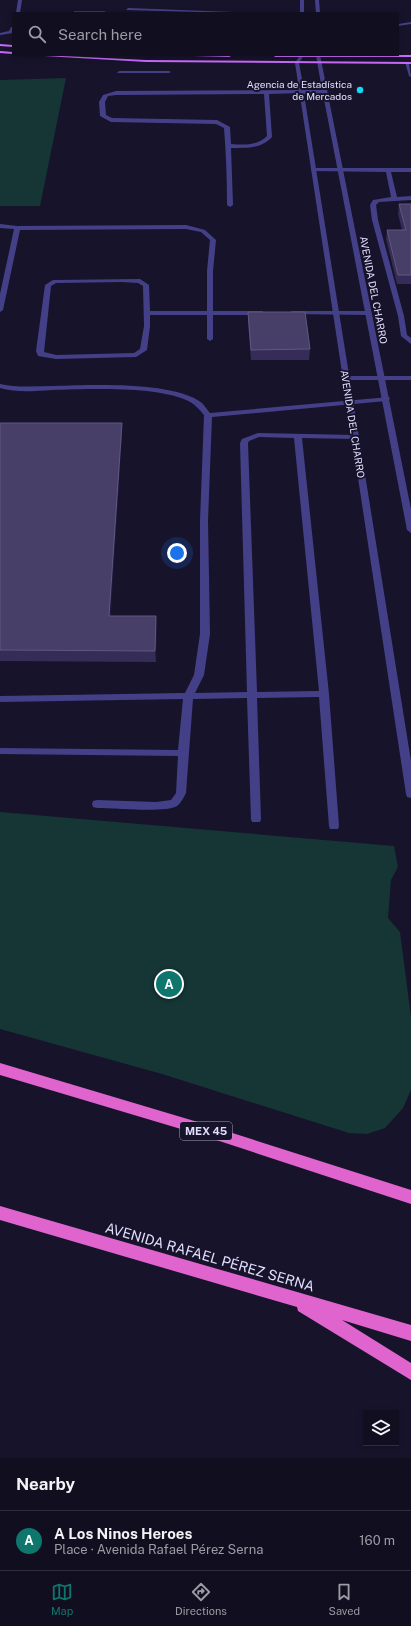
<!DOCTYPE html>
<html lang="en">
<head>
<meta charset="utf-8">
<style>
	body { margin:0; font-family:"Public Sans",sans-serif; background:#1e1c2d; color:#f1f3f6 }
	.controls { position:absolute; right:12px; bottom:12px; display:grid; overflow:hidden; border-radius:0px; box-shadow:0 2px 6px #0003 }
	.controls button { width:36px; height:36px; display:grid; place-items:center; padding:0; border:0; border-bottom:1px solid #302e3e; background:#110e20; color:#f1f3f6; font:20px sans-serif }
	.you { position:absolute; left:177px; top:553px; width:14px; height:14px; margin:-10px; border:3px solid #fff; border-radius:50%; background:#1a73e8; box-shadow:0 0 0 6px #1a73e833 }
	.badge { display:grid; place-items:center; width:26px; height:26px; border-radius:50%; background:#0f766e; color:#fff; font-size:13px; font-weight:700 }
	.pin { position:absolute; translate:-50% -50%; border:2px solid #fff; box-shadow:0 1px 4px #0006 }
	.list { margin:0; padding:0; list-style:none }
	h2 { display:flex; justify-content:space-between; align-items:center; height:52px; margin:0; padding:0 16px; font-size:17px }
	h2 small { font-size:13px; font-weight:400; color:#9c9ca5 }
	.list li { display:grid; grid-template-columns:26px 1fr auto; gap:12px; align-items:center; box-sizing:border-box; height:60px; padding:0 16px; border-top:1px solid #302e3e }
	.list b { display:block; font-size:15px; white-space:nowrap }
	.list p { margin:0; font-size:13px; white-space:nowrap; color:#9c9ca5 }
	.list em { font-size:13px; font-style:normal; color:#9c9ca5 }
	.icon { flex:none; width:22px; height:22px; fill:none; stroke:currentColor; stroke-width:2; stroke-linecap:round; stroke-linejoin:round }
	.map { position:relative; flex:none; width:411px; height:1458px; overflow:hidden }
	.search { position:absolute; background:#110e20; box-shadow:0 2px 6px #0003; left:12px; right:12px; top:12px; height:44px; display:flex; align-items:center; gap:10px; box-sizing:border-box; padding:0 14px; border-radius:0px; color:#9c9ca5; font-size:15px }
	.sheet { height:112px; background:#110e20 }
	nav { display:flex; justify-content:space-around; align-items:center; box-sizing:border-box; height:56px; border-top:1px solid #302e3e; background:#110e20; font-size:11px; color:#9c9ca5 }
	nav a { display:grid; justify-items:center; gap:2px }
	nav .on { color:#0f766e }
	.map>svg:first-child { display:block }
	.green { fill:#163535 }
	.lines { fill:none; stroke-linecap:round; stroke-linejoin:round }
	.service { fill:#444088; fill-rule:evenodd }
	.minor { fill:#444088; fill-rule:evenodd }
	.tertiary { fill:#444088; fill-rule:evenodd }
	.primary { fill:#c76af9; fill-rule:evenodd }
	.trunk { fill:#e064ce; fill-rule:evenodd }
	.wall { fill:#362c58 }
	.shaded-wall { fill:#221a3e }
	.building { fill:#483f69; stroke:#605881 }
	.poi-dot { fill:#12d9f5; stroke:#17132b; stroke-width:1.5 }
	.labels { text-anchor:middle; stroke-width:4; stroke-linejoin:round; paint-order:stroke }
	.far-poi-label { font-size:10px; fill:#e2defe; stroke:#17132b; text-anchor:end }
	.far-street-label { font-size:10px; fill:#e2defe; stroke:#17132b }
	.shield { fill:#17132b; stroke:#a5a1bf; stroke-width:1 }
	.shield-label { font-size:11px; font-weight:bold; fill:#e2defe }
	.near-street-label { font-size:14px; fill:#e2defe; stroke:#17132b }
</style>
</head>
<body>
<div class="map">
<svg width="411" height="1458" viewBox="0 0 411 1458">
	<rect width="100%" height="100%" fill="#17132b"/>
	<g class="green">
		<polygon points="66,78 40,206 0,206 0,80"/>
		<polygon points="0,812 394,846 398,867 391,880 388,918 400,932 411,1017 411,1090 403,1108 385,1128 367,1134 349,1133 162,1074 0,1029"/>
	</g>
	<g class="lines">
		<g class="service">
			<polygon points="128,8 233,12 235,13 126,10"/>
			<polygon points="411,22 411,24 398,26 398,24"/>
			<polygon points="405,62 409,63 411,77 409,76"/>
			<polygon points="119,71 169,71 171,72 169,73 117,73"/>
			<path d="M302 90 305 92 304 93 269 94 272 137C261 149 246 148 231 148L233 205 230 207 227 205C227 178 226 153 224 128L216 124 111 122 100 116 99 102 103 95 116 91ZM264 94 267 136C257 146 244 145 231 144L230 127 217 120 112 118 106 115 105 102 108 96 116 95Z"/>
			<polygon points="313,168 411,168 411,172 391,172 397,197 411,196 411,200 379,202 376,205 378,220 404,316 407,335 411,338 411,344 401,336 398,316 372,220 370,205 373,200 391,197 386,172 311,171 311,169"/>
			<path d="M0 224 17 226 186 225 205 230 216 240 213 271V311H262L265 313 262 315H213V339L210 341 207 339V315H150V326L147 350 136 357 56 359 38 356 36 351 45 285 53 280 140 279 149 285 150 311H207V271L210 240 201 232 186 229 20 230 3 310 0 312V294L14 229 0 228ZM122 282 138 283 143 286 144 326 140 349 134 353 56 355 44 352 51 286 56 283Z"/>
			<polygon points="292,311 369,311 372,313 369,315 290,314 289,313"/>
			<polygon points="343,376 411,376 411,380 346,380 342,378"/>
			<path d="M0 384C18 388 36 386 55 386 92 385 173 381 202 403 205 406 207 410 210 413L389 397 390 399 386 401 212 417 208 521 210 634 204 675 195 693 247 692 240 443 242 439 258 433 355 435 359 437 355 439 302 438 329 694 339 826 338 829H330L329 826 319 697 257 698 261 819 260 822H252L251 819 247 698 193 699 186 793C184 797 181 803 177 806 167 813 112 808 97 808L93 807 92 804 93 801 97 800 156 802 171 800 176 793 178 756 0 754V748L178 750 183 699 0 702V696L185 693 194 675 200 634V521L204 415C199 409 194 403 186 400 154 386 88 389 52 390 35 391 17 393 0 388ZM259 437 294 438 319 691 257 692 248 443 249 441Z"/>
		</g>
		<g class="minor">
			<polygon points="18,0 22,0 20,13 16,13"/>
			<polygon points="11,27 13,27 13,33 0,35 0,33 9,31"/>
		</g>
		<g class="tertiary">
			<rect x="300" y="0" width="4" height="13"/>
			<polygon points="315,0 319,0 320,13 316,13"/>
			<polygon points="300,55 304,55 299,63 304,90 322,90 316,55 320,55 411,509 411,533 407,530 323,94 304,94 411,761 411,798 407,797 406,794 295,63"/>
		</g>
		<g class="primary">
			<polygon points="0,44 13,45 13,47 0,46"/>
			<polygon points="0,51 13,52 13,54 0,53"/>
			<polygon points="42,55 146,60 411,62 411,64 146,62 44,56"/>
			<polygon points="191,55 231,55 231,56 229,57 193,56"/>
			<polygon points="273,55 411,55 411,57 275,57"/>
		</g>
		<g class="trunk">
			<polygon points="0,1063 201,1123 411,1190 411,1204 201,1135 0,1075"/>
			<polygon points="0,1206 411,1325 411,1341 342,1320 411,1363 411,1380 298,1311 297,1307 0,1220"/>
		</g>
	</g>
	<g class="wall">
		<polygon points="399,204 411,204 411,284 397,284 386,239 387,230 402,230 398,214"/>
		<polygon points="248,312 310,349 309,360 251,360 248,322"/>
		<polygon points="0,423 122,423 122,433 110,616 156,616 156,662 0,661"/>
	</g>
	<g class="shaded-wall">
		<polygon points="122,423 122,433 110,628 109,616"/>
		<polygon points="156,616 157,627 156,662 155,651"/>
	</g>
	<g class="building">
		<polygon points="74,12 105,12 105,13 73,13"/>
		<polygon points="399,204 411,204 411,275 398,275 387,230 406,230"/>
		<polygon points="248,312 305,312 310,349 251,350"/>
		<polygon points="0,423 122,423 109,616 156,616 155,651 0,650"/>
	</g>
	<circle class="poi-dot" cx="360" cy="90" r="4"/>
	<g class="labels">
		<g class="far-poi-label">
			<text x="352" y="88">Agencia de Estadística<tspan x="352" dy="12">de Mercados</tspan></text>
		</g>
		<g class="far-street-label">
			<text transform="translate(374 290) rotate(79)" y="4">AVENIDA DEL CHARRO</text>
			<text transform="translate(353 424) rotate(81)" y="4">AVENIDA DEL CHARRO</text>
		</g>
		<rect class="shield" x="180" y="1122" width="52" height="18" rx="3"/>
		<g class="shield-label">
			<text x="206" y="1135">MEX 45</text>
		</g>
		<g class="near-street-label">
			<text transform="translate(210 1257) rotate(16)" y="5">AVENIDA RAFAEL PÉREZ SERNA</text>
		</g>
	</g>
</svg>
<div class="controls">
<button><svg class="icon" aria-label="layers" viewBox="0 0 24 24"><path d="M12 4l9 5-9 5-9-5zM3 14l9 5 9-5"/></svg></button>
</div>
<div class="you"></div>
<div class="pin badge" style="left:169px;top:984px">A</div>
<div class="search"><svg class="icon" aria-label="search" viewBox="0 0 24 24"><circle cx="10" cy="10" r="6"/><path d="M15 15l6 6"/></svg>Search here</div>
</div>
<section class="sheet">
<h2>Nearby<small></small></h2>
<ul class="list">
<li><span class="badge">A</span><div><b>A Los Ninos Heroes</b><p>Place · Avenida Rafael Pérez Serna</p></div><em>160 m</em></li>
</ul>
</section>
<nav>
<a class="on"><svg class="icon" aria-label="map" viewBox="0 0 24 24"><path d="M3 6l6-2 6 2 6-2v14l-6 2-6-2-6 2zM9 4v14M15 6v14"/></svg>Map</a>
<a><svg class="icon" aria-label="directions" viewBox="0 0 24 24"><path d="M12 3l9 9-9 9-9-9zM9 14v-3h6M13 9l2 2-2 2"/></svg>Directions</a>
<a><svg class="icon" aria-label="saved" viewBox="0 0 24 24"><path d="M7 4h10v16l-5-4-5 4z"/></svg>Saved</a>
</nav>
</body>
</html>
